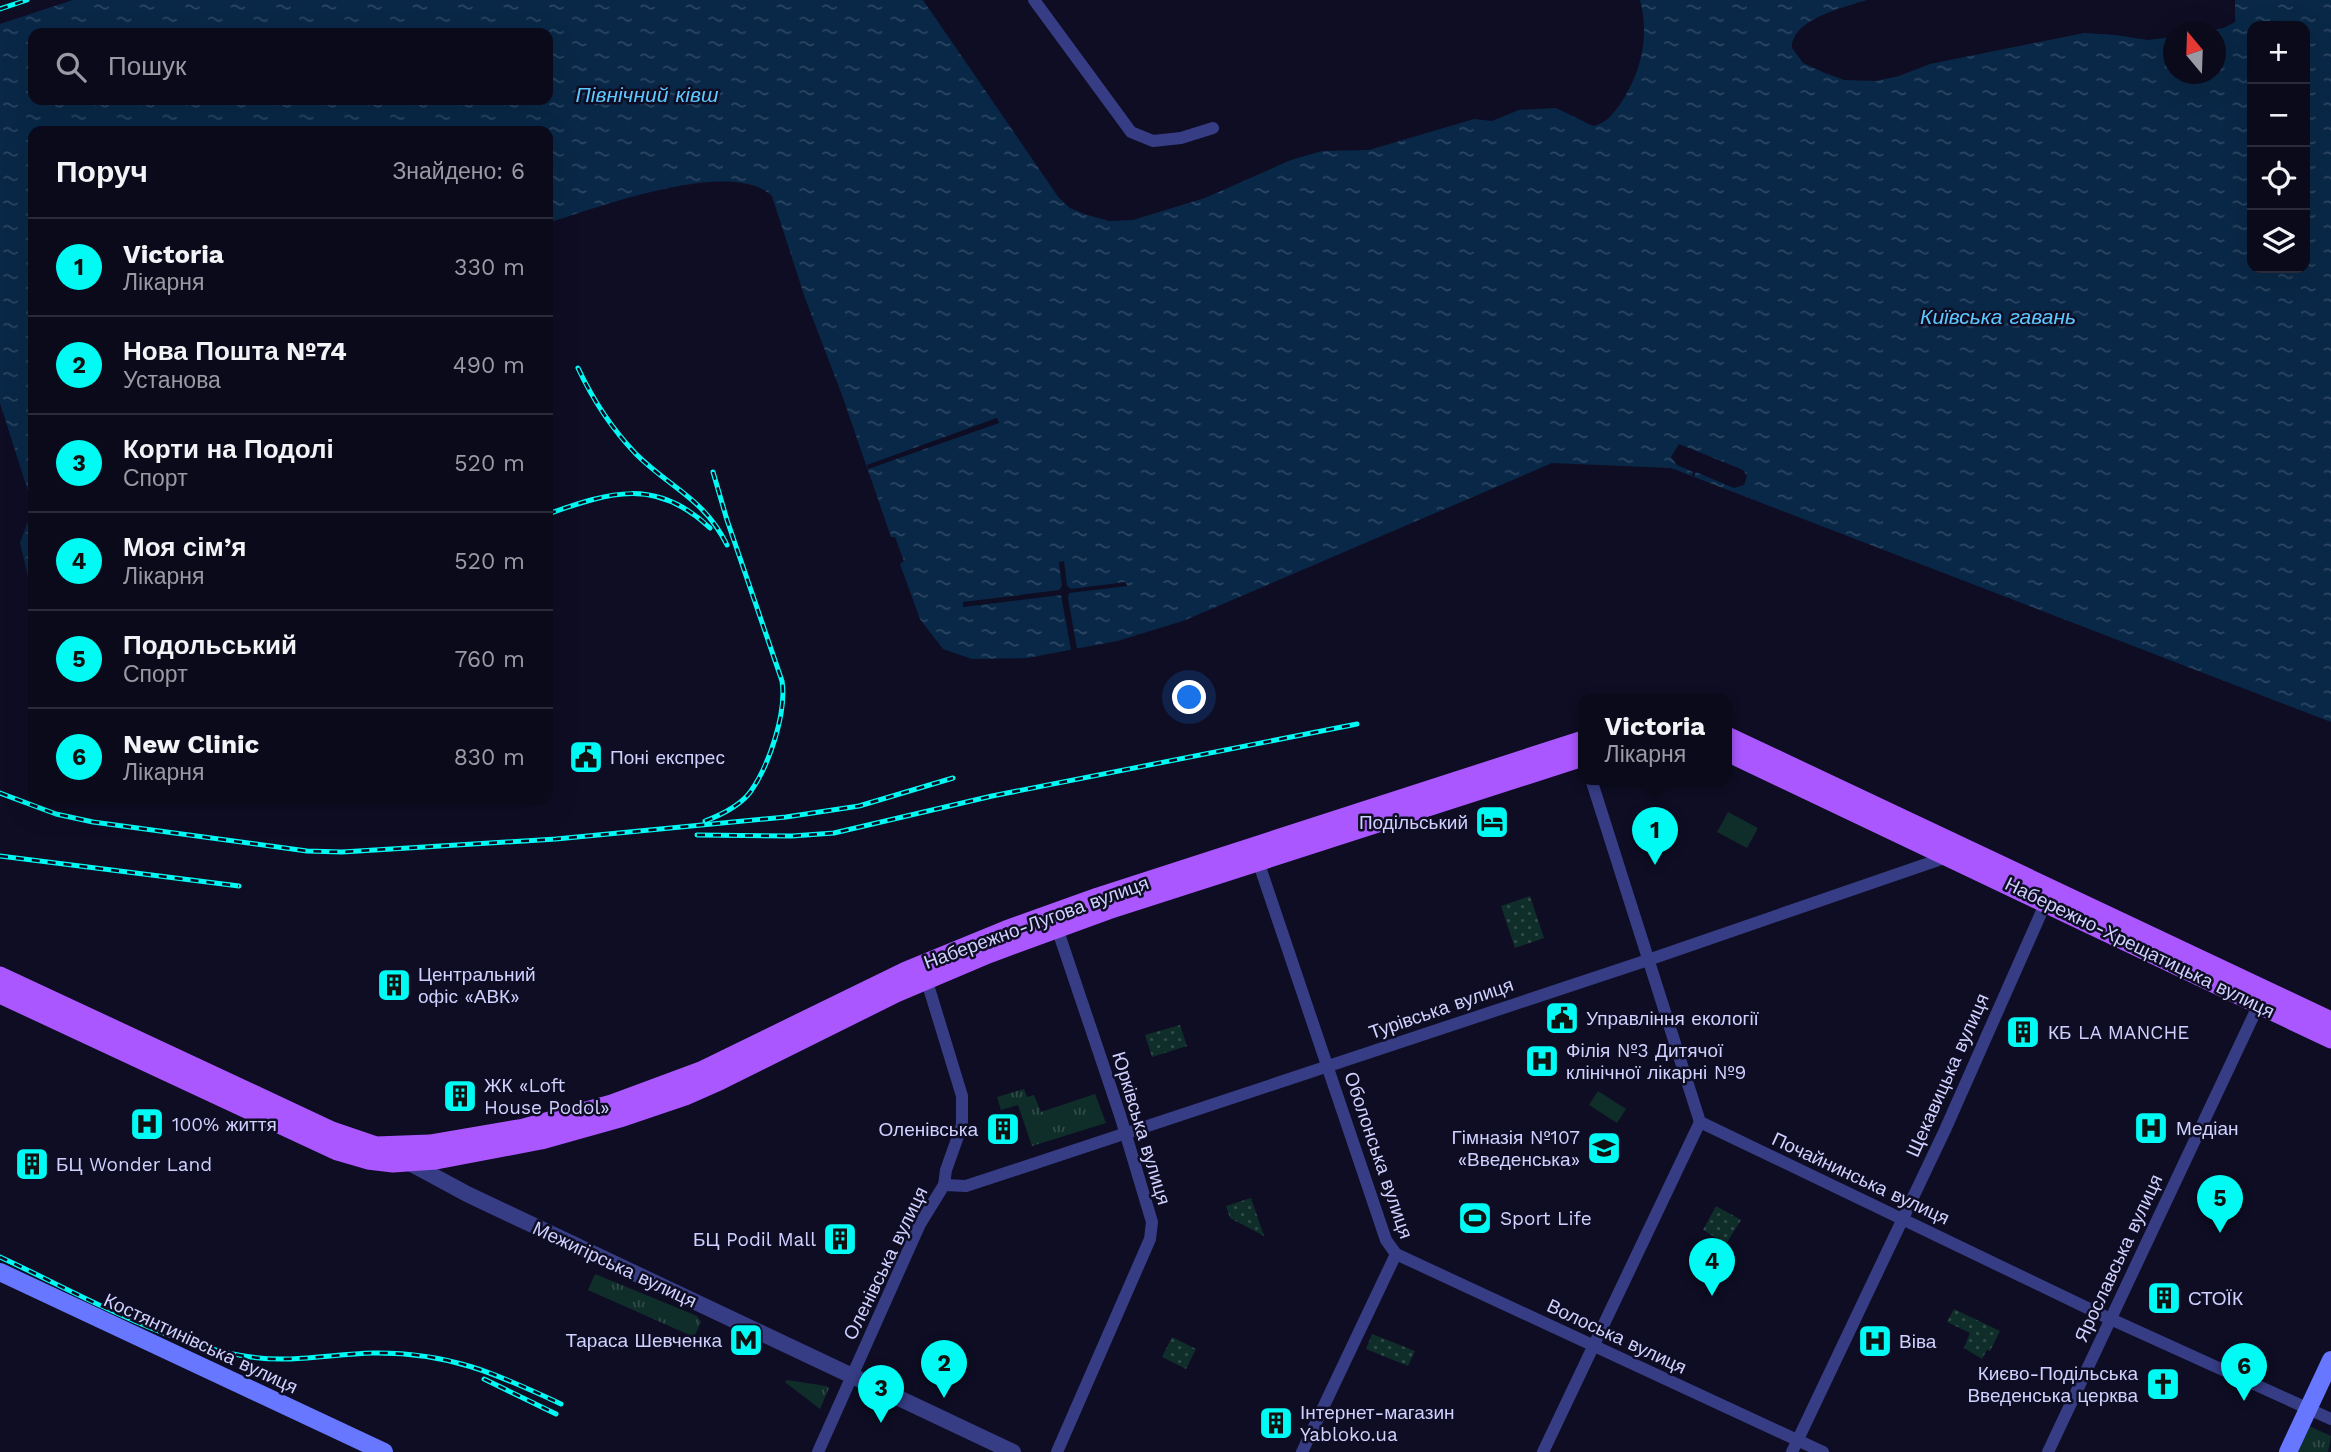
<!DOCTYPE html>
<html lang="uk">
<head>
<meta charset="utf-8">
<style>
	body { margin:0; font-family:"Work Sans",sans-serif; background:#181828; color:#f1f3f6 }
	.controls { position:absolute; right:21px; top:21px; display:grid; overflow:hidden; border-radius:14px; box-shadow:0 7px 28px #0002 }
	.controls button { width:63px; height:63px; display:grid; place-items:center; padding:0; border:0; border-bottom:2px solid #2a2b3a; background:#0a0a1b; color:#f1f3f6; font:35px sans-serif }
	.compass { position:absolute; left:2163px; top:21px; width:63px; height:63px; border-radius:50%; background:#0a0a1b; box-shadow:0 7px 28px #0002; rotate:341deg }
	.you { position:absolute; left:1190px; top:698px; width:24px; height:24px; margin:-18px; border:5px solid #fff; border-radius:50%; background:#1a73e8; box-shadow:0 0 0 10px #1a73e833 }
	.badge { display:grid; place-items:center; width:46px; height:46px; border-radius:50%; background:#00fbf4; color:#111; font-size:23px; font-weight:700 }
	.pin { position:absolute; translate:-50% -58px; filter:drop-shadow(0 2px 4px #0008) }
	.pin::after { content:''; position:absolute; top:37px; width:24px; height:21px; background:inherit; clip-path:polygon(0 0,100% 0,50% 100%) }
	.popup { position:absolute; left:1578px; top:694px; width:154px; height:91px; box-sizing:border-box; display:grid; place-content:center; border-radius:14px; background:#0a0a1b; filter:drop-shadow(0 2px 5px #0005); font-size:23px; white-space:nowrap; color:#999aa3 }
	.popup b { font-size:26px; color:#f1f3f6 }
	.popup::after { content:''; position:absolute; left:50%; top:100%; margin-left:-14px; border:14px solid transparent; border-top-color:#0a0a1b }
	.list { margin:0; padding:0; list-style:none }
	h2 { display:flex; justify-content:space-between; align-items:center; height:91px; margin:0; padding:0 28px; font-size:30px }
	h2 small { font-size:23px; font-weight:400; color:#999aa3 }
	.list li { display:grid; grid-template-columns:46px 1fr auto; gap:21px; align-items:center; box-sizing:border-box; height:98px; padding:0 28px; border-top:2px solid #2a2b3a }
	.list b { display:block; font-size:26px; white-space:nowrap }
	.list p { margin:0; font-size:23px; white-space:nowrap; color:#999aa3 }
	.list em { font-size:23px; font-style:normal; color:#999aa3 }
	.icon { flex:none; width:38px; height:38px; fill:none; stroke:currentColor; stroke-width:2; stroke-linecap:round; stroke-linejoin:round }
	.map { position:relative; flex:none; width:2331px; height:1452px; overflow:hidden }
	.search { position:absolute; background:#0a0a1b; box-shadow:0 7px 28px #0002; left:28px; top:28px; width:525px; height:77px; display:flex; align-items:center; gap:18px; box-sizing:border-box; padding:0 24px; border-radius:14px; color:#999aa3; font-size:26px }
	.panel { position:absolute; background:#0a0a1b; box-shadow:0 7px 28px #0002; left:28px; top:126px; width:525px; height:679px; border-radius:14px }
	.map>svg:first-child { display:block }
	.grass { fill:url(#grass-tufts) }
	.park { fill:url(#park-dots) }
	.garden { fill:#102e29 }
	.water { fill:url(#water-ripples); fill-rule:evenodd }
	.pier { fill:#0e0d24 }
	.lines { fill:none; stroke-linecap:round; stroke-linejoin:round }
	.minor { stroke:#363d85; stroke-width:12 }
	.tertiary { stroke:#363d85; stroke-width:16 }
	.secondary { stroke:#6777ff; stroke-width:18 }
	.primary { stroke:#aa57ff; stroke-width:19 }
	.rail-casing { stroke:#00fbf4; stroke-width:5 }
	.rail { stroke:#0e0d24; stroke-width:2.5; stroke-dasharray:8; stroke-linecap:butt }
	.labels { text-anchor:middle; stroke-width:5; stroke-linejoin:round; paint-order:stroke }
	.poi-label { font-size:19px; fill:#d0d1ff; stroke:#0e0d24; text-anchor:start }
	.street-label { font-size:19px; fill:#d0d1ff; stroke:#0e0d24 }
	.water-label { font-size:21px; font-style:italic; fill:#5ec9ff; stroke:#0e0d24 }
</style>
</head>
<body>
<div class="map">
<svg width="2331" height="1452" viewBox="0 0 2331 1452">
	<defs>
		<pattern id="grass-tufts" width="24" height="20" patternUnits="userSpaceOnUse" patternTransform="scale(1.75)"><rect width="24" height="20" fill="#102e29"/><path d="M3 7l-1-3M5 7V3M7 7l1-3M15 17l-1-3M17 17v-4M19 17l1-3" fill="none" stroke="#324b49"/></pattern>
		<pattern id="park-dots" width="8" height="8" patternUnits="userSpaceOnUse" patternTransform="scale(1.75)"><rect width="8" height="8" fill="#102e29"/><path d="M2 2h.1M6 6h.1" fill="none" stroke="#324b49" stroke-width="1.8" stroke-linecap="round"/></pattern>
		<pattern id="water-ripples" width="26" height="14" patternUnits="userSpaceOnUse" patternTransform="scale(1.75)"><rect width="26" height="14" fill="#092847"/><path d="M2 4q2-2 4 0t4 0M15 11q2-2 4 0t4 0" fill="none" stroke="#2c4663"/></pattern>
	</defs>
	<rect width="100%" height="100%" fill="#0e0d24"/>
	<g class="grass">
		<polygon points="1024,1089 1027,1097 1034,1095 1041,1112 1095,1094 1106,1123 1032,1146 1018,1105 1001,1110 997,1097"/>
		<polygon points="595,1274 697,1316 701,1322 694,1337 588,1290"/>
		<polygon points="787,1380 826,1386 829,1388 820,1409 785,1382"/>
		<polygon points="2309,1426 2331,1436 2328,1452 2297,1452"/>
	</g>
	<g class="park">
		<polygon points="1530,896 1544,938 1515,948 1501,906"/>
		<polygon points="1180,1025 1187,1046 1152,1057 1145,1035"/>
		<polygon points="1251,1198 1264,1236 1230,1218 1226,1206"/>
		<polygon points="1716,1206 1741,1220 1726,1244 1703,1230"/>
		<polygon points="1954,1309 2000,1331 1990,1351 1987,1350 1982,1359 1964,1348 1970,1333 1947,1322"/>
		<polygon points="1372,1334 1415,1351 1408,1366 1366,1349"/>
		<polygon points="1172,1337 1196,1349 1186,1369 1162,1357"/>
	</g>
	<g class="garden">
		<polygon points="1728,812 1758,828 1747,848 1717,832"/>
		<polygon points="1598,1091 1626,1109 1617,1123 1589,1105"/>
	</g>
	<path class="water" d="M73 0H923L1059 198 1070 208 1084 214 1109 221 1133 220 1205 198 1291 160 1322 151 1369 150 1474 119 1492 121 1519 110 1556 108 1593 126C1605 124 1612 115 1619 106 1641 74 1650 38 1640 0H1867C1845 7 1791 19 1792 48L1803 63 1825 73 1844 80 1876 81 1899 76 1930 64 2084 33 2115 35 2148 40 2173 37 2174 74H2216V32L2207 31 2224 28 2235 22V0H2331V722L1671 468 1552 463 1183 621 1117 641 1027 658 972 659 943 649 920 619 900 564 904 561 895 537H891L889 531 842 395 805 298 772 196C731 157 597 208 548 223V131H33V597L20 543 33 507 0 403V24ZM2252 26H2305V268H2252ZM33 33H548V100H33Z"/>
	<g class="pier">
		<polygon points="997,418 999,423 868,469 867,465"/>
		<polygon points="1679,444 1743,470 1747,476 1744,485 1734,488 1696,472 1694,476 1692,476 1693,472 1677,465 1671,457"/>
		<polygon points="1064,561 1067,586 1071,589 1126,582 1127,586 1069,593 1068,598 1077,649 1071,650 1061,595 963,607 963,602 1059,590 1062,586 1059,562"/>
	</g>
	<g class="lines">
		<g class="minor">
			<polyline points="1034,0 1131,132 1153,141 1181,138 1213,128"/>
			<polyline points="1591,779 1700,1122 2104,1316 2331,1419"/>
			<polyline points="1258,861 1386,1240 1396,1254 1302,1452"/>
			<polyline points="1057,928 1120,1115 1152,1222 1150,1239 1057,1452"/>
			<polyline points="944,1185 966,1186 1033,1164 1648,960 1947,857"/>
			<polyline points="1396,1254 1823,1452"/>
			<polyline points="818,1452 920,1224 944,1185 946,1170 962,1125 962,1096 925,975"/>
			<polyline points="1543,1452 1700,1122"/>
			<polyline points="1792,1452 1945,1130 2046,902"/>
			<polyline points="2048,1452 2259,1004"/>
		</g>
		<polyline class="tertiary" points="406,1161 467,1194 1013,1452"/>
		<g class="secondary">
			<polyline points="0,1272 384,1452"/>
			<polyline points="2288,1452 2331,1360"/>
		</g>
		<g class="primary">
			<polyline points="1727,736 2331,1021"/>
			<polyline points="1727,752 2331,1039"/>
			<polyline points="0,976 332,1131 376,1146 430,1144 524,1128 612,1104 701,1071 906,971 1006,930 1098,897 1583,740"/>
			<polyline points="0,994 337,1151 368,1160 393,1163 436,1160 541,1140 623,1117 685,1096 719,1081 896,993 988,954 1108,910 1583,757"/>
		</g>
		<g class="rail-casing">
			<g id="rail">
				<polyline points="0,9 27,0"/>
				<path d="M578 368C593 400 612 429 636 454 670 488 704 498 727 545"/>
				<path d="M548 514C610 492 656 477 710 528"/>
				<polyline points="0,793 56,814 93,822 307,851 342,852 556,839 786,817 859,806 953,778"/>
				<path d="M705 821C721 815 741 805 751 791 769 765 787 713 782 681L727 520 713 472"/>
				<polyline points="697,835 792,836 834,833 992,796 1357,724"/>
				<polyline points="0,856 239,886"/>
				<path d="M0 1257C78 1293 166 1345 251 1357 292 1363 332 1354 373 1353 448 1352 495 1373 561 1404"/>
				<polyline points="484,1379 556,1414"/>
			</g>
		</g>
		<use href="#rail" class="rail"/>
	</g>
	<defs>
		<g id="civic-square" transform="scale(1.75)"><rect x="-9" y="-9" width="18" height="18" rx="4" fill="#00fbf4" stroke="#0e0d24"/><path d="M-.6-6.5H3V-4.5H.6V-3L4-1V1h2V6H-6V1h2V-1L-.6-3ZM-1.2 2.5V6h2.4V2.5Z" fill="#111"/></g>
		<g id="hotel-square" transform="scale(1.75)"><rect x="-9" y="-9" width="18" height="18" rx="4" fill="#00fbf4" stroke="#0e0d24"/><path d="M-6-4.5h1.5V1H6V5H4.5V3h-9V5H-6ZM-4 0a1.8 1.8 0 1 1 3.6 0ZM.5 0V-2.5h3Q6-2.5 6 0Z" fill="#111"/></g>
		<g id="building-square" transform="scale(1.75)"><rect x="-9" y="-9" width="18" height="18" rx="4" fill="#00fbf4" stroke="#0e0d24"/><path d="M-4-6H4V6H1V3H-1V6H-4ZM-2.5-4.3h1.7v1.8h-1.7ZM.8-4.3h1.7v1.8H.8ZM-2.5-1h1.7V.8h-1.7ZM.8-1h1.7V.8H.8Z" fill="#111"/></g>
		<g id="hospital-square" transform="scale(1.75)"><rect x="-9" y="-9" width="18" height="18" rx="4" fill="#00fbf4" stroke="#0e0d24"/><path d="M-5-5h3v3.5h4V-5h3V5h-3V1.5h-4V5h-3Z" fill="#111"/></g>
		<g id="school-square" transform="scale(1.75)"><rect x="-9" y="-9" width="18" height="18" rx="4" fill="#00fbf4" stroke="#0e0d24"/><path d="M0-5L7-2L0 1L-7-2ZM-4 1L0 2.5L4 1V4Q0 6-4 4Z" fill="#111"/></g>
		<g id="stadium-square" transform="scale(1.75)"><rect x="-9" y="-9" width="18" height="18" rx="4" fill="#00fbf4" stroke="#0e0d24"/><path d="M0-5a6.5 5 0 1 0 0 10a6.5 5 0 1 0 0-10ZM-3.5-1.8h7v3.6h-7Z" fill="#111"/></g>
		<g id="metro-square" transform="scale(1.75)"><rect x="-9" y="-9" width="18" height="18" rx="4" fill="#00fbf4" stroke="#0e0d24"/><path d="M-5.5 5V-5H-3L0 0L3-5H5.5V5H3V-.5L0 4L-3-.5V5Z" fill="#111"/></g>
		<g id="church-square" transform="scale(1.75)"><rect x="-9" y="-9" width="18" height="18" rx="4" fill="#00fbf4" stroke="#0e0d24"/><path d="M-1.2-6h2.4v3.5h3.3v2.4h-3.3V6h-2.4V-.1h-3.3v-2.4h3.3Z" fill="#111"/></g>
	</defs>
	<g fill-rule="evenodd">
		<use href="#civic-square" x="586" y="757"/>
		<use href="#hotel-square" x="1492" y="822"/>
		<use href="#building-square" x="394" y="985"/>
		<use href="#civic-square" x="1562" y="1018"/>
		<use href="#building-square" x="2023" y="1032"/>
		<use href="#hospital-square" x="1542" y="1061"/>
		<use href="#building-square" x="460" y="1096"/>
		<use href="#hospital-square" x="147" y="1124"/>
		<use href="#hospital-square" x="2151" y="1128"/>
		<use href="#building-square" x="1003" y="1129"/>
		<use href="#school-square" x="1604" y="1148"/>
		<use href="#building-square" x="32" y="1164"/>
		<use href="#stadium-square" x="1475" y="1218"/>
		<use href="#building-square" x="840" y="1239"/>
		<use href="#building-square" x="2164" y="1298"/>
		<use href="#metro-square" x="746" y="1340"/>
		<use href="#hospital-square" x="1875" y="1341"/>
		<use href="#church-square" x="2163" y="1384"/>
		<use href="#building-square" x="1276" y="1423"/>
	</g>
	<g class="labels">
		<g class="poi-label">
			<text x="610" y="764">Поні експрес</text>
			<text x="1468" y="829" text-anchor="end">Подільський</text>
			<text x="418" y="981">Центральний<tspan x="418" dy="22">офіс «АВК»</tspan></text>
			<text x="1586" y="1025">Управління екології</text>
			<text x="2048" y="1039">КБ LA MANCHE</text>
			<text x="1566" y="1057">Філія №3 Дитячої<tspan x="1566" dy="22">клінічної лікарні №9</tspan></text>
			<text x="484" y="1092">ЖК «Loft<tspan x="484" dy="22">House Podol»</tspan></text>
			<text x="172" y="1131">100% життя</text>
			<text x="2176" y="1135">Медіан</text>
			<text x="978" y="1136" text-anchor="end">Оленівська</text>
			<text x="1580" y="1144" text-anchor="end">Гімназія №107<tspan x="1580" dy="22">«Введенська»</tspan></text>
			<text x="56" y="1171">БЦ Wonder Land</text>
			<text x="1500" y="1225">Sport Life</text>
			<text x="816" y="1246" text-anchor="end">БЦ Podil Mall</text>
			<text x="2188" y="1305">СТОЇК</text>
			<text x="722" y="1347" text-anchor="end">Тараса Шевченка</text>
			<text x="1899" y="1348">Віва</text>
			<text x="2138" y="1380" text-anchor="end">Києво-Подільська<tspan x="2138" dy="22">Введенська церква</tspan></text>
			<text x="1300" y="1419">Інтернет-магазин<tspan x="1300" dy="22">Yabloko.ua</tspan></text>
		</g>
		<g class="street-label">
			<text transform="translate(1036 922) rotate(-20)" y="7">Набережно-Лугова вулиця</text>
			<text transform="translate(2140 947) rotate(26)" y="7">Набережно-Хрещатицька вулиця</text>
			<text transform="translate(1441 1008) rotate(-19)" y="7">Турівська вулиця</text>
			<text transform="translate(1947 1075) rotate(-66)" y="7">Щекавицька вулиця</text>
			<text transform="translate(1142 1128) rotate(73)" y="7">Юрківська вулиця</text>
			<text transform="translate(1379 1155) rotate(71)" y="7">Оболонська вулиця</text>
			<text transform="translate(1861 1178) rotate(25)" y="7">Почайнинська вулиця</text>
			<text transform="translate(2118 1258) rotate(-65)" y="7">Ярославська вулиця</text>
			<text transform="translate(885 1263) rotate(-64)" y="7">Оленівська вулиця</text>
			<text transform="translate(615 1264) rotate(25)" y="7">Межигірська вулиця</text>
			<text transform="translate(1617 1336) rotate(25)" y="7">Волоська вулиця</text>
			<text transform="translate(201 1343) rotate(25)" y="7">Костянтинівська вулиця</text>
		</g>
		<g class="water-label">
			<text x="647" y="102">Північний ківш</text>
			<text x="1998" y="324">Київська гавань</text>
		</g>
	</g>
</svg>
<div class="controls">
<button>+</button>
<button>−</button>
<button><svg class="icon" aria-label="locate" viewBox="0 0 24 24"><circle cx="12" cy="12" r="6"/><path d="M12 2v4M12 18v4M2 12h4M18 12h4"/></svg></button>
<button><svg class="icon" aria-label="layers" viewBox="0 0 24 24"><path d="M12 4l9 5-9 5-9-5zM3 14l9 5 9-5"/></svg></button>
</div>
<svg class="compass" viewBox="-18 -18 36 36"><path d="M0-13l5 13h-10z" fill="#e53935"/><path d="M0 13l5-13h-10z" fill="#999aa3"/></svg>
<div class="you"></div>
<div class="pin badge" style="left:1655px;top:865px">1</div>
<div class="popup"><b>Victoria</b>Лікарня</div>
<div class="pin badge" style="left:944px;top:1398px">2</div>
<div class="pin badge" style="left:881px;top:1423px">3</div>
<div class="pin badge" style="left:1712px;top:1296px">4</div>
<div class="pin badge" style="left:2220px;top:1233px">5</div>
<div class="pin badge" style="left:2244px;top:1401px">6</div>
<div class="search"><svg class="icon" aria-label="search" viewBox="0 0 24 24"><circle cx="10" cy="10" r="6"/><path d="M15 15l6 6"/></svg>Пошук</div>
<section class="panel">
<h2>Поруч<small>Знайдено: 6</small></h2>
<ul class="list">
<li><span class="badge">1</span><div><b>Victoria</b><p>Лікарня</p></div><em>330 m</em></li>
<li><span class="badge">2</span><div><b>Нова Пошта №74</b><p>Установа</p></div><em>490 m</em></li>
<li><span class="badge">3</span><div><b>Корти на Подолі</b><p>Спорт</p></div><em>520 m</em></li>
<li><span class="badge">4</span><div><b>Моя сім’я</b><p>Лікарня</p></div><em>520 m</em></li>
<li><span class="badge">5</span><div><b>Подольський</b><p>Спорт</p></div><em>760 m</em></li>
<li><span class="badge">6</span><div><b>New Clinic</b><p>Лікарня</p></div><em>830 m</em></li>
</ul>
</section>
</div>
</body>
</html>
